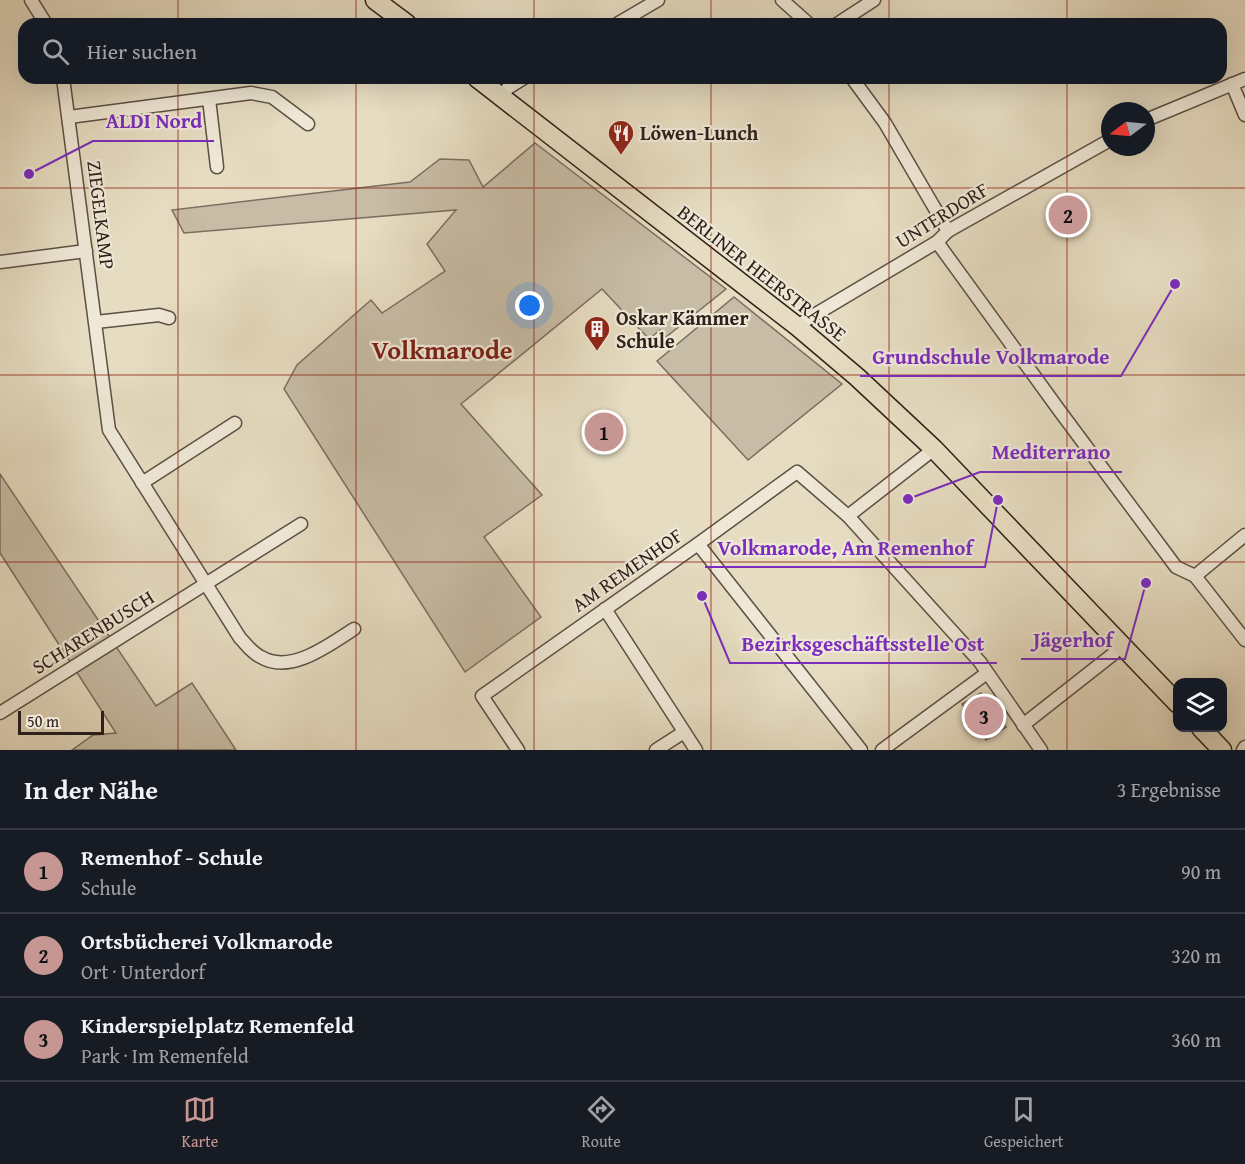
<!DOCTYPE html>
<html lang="de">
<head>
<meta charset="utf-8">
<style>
	body { margin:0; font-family:"Gentium Book Plus",serif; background:#242831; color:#f1f3f6 }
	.controls { position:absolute; right:18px; bottom:18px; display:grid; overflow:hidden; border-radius:12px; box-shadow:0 6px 24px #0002 }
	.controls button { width:54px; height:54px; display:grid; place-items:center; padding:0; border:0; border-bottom:2px solid #363941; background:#171b24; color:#f1f3f6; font:30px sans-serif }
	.compass { position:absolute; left:1101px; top:102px; width:54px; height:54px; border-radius:50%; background:#171b24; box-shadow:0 6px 24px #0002; rotate:254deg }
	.scale { position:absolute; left:18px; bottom:15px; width:86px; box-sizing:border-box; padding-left:6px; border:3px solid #2f201a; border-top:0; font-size:16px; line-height:21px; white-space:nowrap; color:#2f201a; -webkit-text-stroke:4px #efe8d7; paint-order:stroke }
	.you { position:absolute; left:530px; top:306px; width:21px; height:21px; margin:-15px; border:4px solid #fff; border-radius:50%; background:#1a73e8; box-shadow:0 0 0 9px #1a73e833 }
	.badge { display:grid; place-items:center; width:39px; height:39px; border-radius:50%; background:#c59692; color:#111; font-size:20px; font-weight:700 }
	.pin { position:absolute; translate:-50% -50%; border:3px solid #fff; box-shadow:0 2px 6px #0006 }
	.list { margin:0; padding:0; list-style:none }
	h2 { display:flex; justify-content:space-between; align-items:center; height:78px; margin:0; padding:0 24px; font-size:26px }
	h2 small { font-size:20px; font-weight:400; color:#9ea1a6 }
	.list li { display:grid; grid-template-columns:39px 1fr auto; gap:18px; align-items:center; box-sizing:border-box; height:84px; padding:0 24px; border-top:2px solid #363941 }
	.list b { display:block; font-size:22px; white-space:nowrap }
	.list p { margin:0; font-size:20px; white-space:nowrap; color:#9ea1a6 }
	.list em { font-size:20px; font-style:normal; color:#9ea1a6 }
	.icon { flex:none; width:33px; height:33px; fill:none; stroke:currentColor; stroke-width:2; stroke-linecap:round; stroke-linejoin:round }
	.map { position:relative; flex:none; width:1245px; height:750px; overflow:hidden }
	.search { position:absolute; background:#171b24; box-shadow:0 6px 24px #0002; left:18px; right:18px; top:18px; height:66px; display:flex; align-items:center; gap:15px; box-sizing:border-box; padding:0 21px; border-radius:18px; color:#9ea1a6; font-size:22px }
	.sheet { height:330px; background:#171b24 }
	nav { display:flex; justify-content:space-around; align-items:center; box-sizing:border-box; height:84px; border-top:2px solid #363941; background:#171b24; font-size:16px; color:#9ea1a6 }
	nav a { display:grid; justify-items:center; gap:3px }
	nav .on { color:#c59692 }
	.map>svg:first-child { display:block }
	.green { fill:#c7bca5; stroke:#7b6e60; stroke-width:1.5 }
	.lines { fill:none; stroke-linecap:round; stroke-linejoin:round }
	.street-casing { stroke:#5d4f44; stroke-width:15 }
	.primary-casing { stroke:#2f201a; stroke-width:21 }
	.street { stroke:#efe8d7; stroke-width:12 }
	.primary { stroke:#e6dcc1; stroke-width:18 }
	.grid { fill:none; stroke:#8f2418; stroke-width:1.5; stroke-opacity:0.55 }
	.labels { text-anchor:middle; stroke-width:4.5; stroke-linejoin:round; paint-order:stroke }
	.poi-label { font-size:20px; font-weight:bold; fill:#2f201a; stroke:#efe8d7; text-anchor:start }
	.street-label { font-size:20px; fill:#2f201a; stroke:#efe8d7 }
	.district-label { font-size:26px; font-weight:bold; fill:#7a1f14; stroke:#efe8d7 }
	.leader { fill:none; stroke:#7b2cbf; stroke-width:2 }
	.callout-dot { fill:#7b2cbf; stroke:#efe8d7; stroke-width:2 }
	.callout-label { font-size:21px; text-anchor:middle; font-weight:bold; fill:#7b2cbf; stroke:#efe8d7; stroke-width:4.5; stroke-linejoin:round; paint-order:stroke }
</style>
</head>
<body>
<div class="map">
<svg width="1245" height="750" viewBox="0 0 1245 750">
	<rect width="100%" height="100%" fill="#e6dcc1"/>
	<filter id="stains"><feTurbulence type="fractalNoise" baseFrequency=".00333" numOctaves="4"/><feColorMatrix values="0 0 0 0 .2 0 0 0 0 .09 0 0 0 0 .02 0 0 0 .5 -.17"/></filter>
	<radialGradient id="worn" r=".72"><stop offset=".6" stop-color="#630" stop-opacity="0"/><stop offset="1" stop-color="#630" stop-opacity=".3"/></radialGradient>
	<g class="green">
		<polygon points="535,143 726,289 666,337 660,330 649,339 602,289 461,404 542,495 484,537 541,617 465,672 284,389 297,365 371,300 382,313 445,271 427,244 456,210 184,233 172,210 410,182 440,159 469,160 483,187"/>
		<polygon points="734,297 842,384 748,460 657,361"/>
		<polygon points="0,474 156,706 192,683 236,750 72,750 93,735 116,733 0,553"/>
		<polygon points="981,693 1006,727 986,740 962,704"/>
	</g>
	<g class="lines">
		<g class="street-casing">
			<g id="street">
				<polyline points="31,0 46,24"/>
				<polyline points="782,0 809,24"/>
				<polyline points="617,24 658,0"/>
				<polyline points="837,24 874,0"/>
				<path d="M63 78 109 430 240 638C247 645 252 653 261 657 291 675 330 644 354 629"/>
				<polyline points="852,78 885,123 948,231"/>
				<polyline points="1232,84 1245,115"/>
				<polyline points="500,96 508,88 524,78"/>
				<polyline points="209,99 217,167"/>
				<polyline points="69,117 251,93 272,97 308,124"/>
				<polyline points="1146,120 1245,79"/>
				<polyline points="937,242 1059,410 1176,567 1195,576 1245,640"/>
				<polyline points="0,262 86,251"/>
				<polyline points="96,322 159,315 169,318"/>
				<polyline points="798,327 806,320 937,242 948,231 1110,140"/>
				<polyline points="934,449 848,516 980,662 1041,750"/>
				<polyline points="142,483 235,423"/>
				<polyline points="698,544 861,750"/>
				<polyline points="1195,576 1245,535"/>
				<polyline points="605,609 696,750"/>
				<polyline points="0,713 301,524"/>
				<polyline points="1023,725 1112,655 1122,645"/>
				<polyline points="518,750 482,696 698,544 797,472 848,516"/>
				<polyline points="656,750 684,732"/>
				<polyline points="882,750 987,673"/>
				<polyline points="1243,750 1245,747"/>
			</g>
		</g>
		<g class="primary-casing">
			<g id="primary">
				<polyline points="375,0 407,24"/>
				<polyline points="477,78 798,327 857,377 934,449 1178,704"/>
				<polyline points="1201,728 1222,750"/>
			</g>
		</g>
		<use href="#street" class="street"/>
		<use href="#primary" class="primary"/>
	</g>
	<path class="grid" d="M178 0V24M356 0V24M534 0V24M711 0V24M889 0V24M1067 0V24M178 78V750M356 78V750M534 78V750M711 78V750M889 78V750M1067 78V750M0 188H1245M0 375H1245M0 562H1245"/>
	<defs>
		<g id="restaurant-pin" transform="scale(1.35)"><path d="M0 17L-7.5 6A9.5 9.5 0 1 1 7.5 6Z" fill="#8f2418" stroke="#efe8d7"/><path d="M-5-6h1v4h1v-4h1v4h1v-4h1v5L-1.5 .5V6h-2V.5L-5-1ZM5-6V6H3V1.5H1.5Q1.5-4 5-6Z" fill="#fff"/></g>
		<g id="building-pin" transform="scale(1.35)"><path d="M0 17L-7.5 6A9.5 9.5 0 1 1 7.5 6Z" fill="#8f2418" stroke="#efe8d7"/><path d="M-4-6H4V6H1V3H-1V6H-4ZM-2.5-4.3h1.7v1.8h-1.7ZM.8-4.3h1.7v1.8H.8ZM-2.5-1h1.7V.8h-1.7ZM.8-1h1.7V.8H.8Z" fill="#fff"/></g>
	</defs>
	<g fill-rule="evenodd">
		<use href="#restaurant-pin" x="621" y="133"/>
		<use href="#building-pin" x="597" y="329"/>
	</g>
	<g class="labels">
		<g class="poi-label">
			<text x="640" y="140">Löwen-Lunch</text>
			<text x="616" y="325">Oskar Kämmer<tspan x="616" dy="23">Schule</tspan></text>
		</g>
		<g class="street-label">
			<text transform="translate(101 215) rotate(83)" y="7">ZIEGELKAMP</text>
			<text transform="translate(942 215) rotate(-32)" y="7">UNTERDORF</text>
			<text transform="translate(762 273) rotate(38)" y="7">BERLINER HEERSTRASSE</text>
			<text transform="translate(627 570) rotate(-35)" y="7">AM REMENHOF</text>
			<text transform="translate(93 632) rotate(-32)" y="7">SCHARENBUSCH</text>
		</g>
		<g class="district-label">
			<text x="442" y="359">Volkmarode</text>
		</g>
	</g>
	<path class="leader" d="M29 174L93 141H214M1175 284L1121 376H860M908 499L980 472H1122M998 500L985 567H705M1146 583L1125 659H1021M702 596L730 663H997"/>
	<g class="callout-dot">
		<circle cx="29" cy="174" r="6"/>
		<circle cx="1175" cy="284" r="6"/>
		<circle cx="908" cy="499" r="6"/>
		<circle cx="998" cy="500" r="6"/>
		<circle cx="1146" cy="583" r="6"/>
		<circle cx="702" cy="596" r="6"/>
	</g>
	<g class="callout-label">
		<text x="154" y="128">ALDI Nord</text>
		<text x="991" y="364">Grundschule Volkmarode</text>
		<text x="1051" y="459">Mediterrano</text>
		<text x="845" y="555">Volkmarode, Am Remenhof</text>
		<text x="1073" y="647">Jägerhof</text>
		<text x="863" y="651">Bezirksgeschäftsstelle Ost</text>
	</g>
	<rect width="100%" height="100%" filter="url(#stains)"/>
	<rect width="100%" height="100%" fill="url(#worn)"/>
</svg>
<div class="controls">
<button><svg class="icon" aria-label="layers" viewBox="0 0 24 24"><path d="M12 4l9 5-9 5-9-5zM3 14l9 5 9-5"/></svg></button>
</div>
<svg class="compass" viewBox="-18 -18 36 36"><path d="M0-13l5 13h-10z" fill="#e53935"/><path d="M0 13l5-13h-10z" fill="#9ea1a6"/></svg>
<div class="scale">50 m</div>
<div class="you"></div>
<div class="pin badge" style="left:604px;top:432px">1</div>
<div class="pin badge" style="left:1068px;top:215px">2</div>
<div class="pin badge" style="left:984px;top:716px">3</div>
<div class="search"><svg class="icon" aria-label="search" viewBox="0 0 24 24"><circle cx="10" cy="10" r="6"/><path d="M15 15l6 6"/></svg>Hier suchen</div>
</div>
<section class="sheet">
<h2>In der Nähe<small>3 Ergebnisse</small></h2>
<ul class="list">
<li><span class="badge">1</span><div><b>Remenhof - Schule</b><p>Schule</p></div><em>90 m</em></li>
<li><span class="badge">2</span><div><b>Ortsbücherei Volkmarode</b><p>Ort · Unterdorf</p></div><em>320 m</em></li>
<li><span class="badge">3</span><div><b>Kinderspielplatz Remenfeld</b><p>Park · Im Remenfeld</p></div><em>360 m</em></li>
</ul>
</section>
<nav>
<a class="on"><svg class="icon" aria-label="map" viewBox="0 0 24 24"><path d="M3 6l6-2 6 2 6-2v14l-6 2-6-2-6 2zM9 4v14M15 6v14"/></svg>Karte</a>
<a><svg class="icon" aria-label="directions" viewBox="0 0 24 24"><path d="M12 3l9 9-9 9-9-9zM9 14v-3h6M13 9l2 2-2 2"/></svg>Route</a>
<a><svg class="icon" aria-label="saved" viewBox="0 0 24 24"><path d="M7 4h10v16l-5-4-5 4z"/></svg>Gespeichert</a>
</nav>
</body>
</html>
